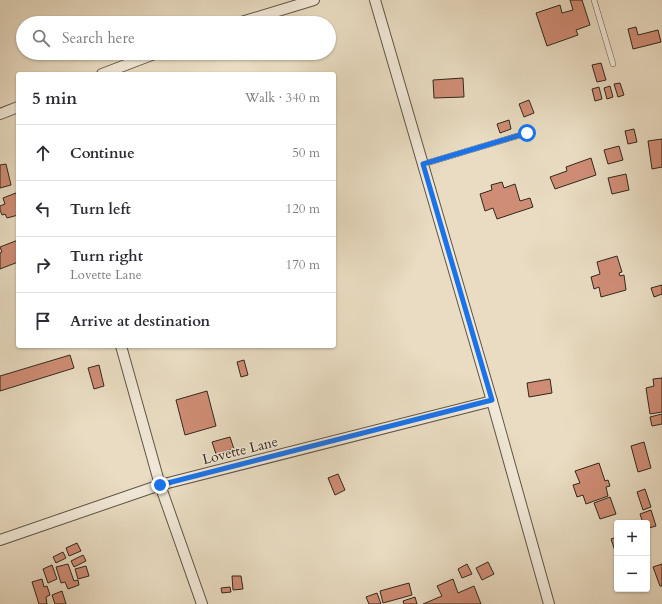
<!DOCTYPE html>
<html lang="en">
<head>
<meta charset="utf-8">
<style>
	body { margin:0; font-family:Cardo,serif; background:#f7f7f7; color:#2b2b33 }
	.controls { position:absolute; right:12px; bottom:12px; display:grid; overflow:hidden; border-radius:4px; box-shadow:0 1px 3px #0004 }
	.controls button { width:36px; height:36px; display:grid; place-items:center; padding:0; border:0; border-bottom:1px solid #e1e1e2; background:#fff; color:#2b2b33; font:20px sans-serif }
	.stop { position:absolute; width:12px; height:12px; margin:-9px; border:3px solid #1a73e8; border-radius:50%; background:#fff }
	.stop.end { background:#1a73e8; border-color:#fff; box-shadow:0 1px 4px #0008 }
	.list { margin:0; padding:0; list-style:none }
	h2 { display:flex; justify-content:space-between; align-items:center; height:52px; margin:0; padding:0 16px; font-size:17px }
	h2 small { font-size:13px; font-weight:400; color:#7c7c81 }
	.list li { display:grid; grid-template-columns:26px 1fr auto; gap:12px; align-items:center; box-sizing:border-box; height:56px; padding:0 16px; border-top:1px solid #e1e1e2 }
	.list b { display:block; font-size:15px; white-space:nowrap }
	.list p { margin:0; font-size:13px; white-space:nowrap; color:#7c7c81 }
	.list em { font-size:13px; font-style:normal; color:#7c7c81 }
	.icon { flex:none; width:22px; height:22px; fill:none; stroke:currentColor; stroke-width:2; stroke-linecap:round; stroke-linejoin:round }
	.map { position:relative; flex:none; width:662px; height:604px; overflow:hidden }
	.search { position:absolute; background:#fff; box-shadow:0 1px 3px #0004; left:16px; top:16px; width:320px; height:44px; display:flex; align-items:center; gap:10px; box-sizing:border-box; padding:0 14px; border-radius:22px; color:#7c7c81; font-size:15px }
	.panel { position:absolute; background:#fff; box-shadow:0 1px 3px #0004; left:16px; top:72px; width:320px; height:276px; border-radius:4px }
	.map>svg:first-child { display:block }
	.building { fill:#cf8d75; stroke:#31281d }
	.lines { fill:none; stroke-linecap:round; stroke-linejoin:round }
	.lane-casing { stroke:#5f5546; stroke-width:6 }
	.street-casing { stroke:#5f5546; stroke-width:12 }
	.lane { stroke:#f1e8d7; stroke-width:5 }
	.street { stroke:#f1e8d7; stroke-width:10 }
	.route { stroke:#1a73e8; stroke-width:5 }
	.labels { text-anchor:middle; stroke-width:3; stroke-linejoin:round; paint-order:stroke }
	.street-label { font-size:14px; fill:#31281d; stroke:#f1e8d7 }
</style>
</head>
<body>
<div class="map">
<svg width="662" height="604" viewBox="0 0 662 604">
	<rect width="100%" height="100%" fill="#e9dcc2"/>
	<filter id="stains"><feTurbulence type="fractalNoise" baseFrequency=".005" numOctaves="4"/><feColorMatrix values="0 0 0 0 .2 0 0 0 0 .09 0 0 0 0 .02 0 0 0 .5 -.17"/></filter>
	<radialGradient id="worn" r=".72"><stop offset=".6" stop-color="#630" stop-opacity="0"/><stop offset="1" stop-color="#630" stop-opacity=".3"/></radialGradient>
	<g class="building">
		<polygon points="570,0 582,0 590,25 576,30 578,35 547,46 536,13 560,5 562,13 573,10"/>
		<polygon points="636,27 638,35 658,30 661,42 633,49 628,29"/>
		<polygon points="601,63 606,80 597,82 592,65"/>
		<polygon points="463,78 464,97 434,98 433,80"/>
		<polygon points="620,83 624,95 618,97 614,84"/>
		<polygon points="610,86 613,97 607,99 604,88"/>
		<polygon points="599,87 602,99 595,101 592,89"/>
		<polygon points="529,100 534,113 524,117 519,104"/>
		<polygon points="509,120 511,129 500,133 497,124"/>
		<polygon points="634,129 637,142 628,144 625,131"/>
		<polygon points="662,139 662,167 652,169 648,141"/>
		<polygon points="619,146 623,160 608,164 604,150"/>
		<polygon points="591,158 596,175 555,189 550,177 567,171 566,167"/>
		<polygon points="6,164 11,185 0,188 0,165"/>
		<polygon points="626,174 629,190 612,194 608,178"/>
		<polygon points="502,182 504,188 515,184 520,201 530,198 533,207 497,219 493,208 485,211 480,194 492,190 491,185"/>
		<polygon points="16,193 18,200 18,215 7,218 5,214 2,215 0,210 0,206 5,204 3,198"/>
		<polygon points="18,240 18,262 0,269 0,253 2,252 0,247"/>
		<polygon points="617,256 622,272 619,273 620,276 624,275 626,290 601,297 599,287 594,289 591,277 600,274 597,262"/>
		<polygon points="662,285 662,294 654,297 651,288"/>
		<polygon points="70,355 74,368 0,391 0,376"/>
		<polygon points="244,360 248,375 241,377 237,362"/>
		<polygon points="99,365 104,386 94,389 88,368"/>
		<polygon points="662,378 662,412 650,414 646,388 654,386 653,379"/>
		<polygon points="550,379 552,393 529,397 527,383"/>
		<polygon points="207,391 216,426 185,435 176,400"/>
		<polygon points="662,414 662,424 652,426 650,417"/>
		<polygon points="230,437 234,449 216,454 212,442"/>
		<polygon points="644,442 651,468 638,472 631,446"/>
		<polygon points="599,463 605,481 608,480 610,486 606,487 608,496 586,504 583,495 577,497 573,485 580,483 575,471"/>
		<polygon points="338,474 345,490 335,495 328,478"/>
		<polygon points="645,489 651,507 643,510 637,492"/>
		<polygon points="610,497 616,514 600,519 594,503"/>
		<polygon points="651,510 656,526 649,528 647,523 643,523 640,514"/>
		<polygon points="617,537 617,557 611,539"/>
		<polygon points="77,543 81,551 69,556 66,548"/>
		<polygon points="63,552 66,558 56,563 53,557"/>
		<polygon points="83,555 86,561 74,567 71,561"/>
		<polygon points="488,562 494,574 482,580 476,568"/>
		<polygon points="68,564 74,581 78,580 79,585 68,589 65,582 61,583 56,567"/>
		<polygon points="467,564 472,574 462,578 458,569"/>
		<polygon points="662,564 662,586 660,586 653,567"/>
		<polygon points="52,565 57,579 48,583 43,569"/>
		<polygon points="86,566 89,576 78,579 75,569"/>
		<polygon points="232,576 241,576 243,589 233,590"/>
		<polygon points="42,579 44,587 47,586 50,595 46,597 47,604 39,604 32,582"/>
		<polygon points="453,579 458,593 474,586 481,604 423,604 442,596 437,586"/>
		<polygon points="409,583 412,595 383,603 380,591"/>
		<polygon points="230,587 231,592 222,593 221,588"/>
		<polygon points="62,591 66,604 55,604 52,595"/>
		<polygon points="377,593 381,604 369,604 366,597"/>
		<polygon points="415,597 417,604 404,604 403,601"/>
	</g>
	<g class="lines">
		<g class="lane-casing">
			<g id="lane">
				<polyline points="594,0 613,64"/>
				<polyline points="423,164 527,133"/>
			</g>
		</g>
		<g class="street-casing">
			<g id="street">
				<polyline points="375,0 492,401 549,604"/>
				<polyline points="238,23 314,0"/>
				<polyline points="102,74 157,53"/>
				<polyline points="0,114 18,107"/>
				<polyline points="121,346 160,485 202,604"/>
				<polyline points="0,540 160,485 492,401"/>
			</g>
		</g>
		<use href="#lane" class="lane"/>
		<use href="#street" class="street"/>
	</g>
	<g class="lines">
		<polyline class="route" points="160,485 492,400 423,164 527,133"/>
	</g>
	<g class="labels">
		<g class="street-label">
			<text transform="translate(240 450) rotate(-14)" y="5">Lovette Lane</text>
		</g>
	</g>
	<rect width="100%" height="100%" filter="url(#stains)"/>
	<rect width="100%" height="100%" fill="url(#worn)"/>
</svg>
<div class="controls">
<button>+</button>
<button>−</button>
</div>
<div class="stop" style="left:527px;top:133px"></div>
<div class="stop end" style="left:160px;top:485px"></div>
<div class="search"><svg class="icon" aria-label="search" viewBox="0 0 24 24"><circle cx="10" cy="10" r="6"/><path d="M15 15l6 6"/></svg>Search here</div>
<section class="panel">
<h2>5 min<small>Walk · 340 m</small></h2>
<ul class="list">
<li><svg class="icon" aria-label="ahead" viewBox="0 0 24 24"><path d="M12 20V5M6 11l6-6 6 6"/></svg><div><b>Continue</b></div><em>50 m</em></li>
<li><svg class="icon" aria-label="left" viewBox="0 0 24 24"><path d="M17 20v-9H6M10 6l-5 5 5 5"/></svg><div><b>Turn left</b></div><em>120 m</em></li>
<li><svg class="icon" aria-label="right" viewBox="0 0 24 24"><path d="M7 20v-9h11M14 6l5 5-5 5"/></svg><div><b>Turn right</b><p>Lovette Lane</p></div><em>170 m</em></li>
<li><svg class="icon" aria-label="arrive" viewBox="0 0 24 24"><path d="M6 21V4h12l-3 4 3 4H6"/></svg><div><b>Arrive at destination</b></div></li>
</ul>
</section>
</div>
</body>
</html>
